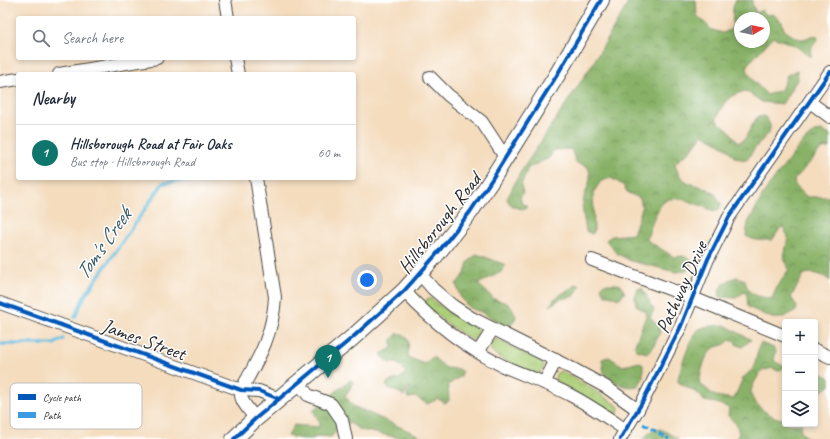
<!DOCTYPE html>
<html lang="en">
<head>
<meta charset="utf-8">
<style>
	body { margin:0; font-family:Caveat,sans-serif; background:#f6f6f7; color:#1f2937 }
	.controls { position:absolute; right:12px; bottom:12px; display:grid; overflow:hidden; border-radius:4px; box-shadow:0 2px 6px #0003 }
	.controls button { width:36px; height:36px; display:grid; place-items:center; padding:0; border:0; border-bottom:1px solid #e0e1e3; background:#fff; color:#1f2937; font:20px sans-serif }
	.compass { position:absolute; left:734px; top:12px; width:36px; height:36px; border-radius:50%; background:#fff; box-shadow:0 2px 6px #0003; rotate:81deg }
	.you { position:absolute; left:367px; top:280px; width:14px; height:14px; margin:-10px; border:3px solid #fff; border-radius:50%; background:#1a73e8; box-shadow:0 0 0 6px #1a73e833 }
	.badge { display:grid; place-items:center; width:26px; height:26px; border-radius:50%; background:#0f766e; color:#fff; font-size:13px; font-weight:700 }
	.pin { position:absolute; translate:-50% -33px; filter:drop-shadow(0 1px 2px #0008) }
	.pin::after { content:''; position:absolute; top:21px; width:14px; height:12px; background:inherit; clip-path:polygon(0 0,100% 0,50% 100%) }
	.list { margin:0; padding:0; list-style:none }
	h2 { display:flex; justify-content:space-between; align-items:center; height:52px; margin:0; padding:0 16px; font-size:17px }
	h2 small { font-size:13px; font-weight:400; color:#747a83 }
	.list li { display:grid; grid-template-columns:26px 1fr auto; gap:12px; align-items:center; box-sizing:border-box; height:56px; padding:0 16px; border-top:1px solid #e0e1e3 }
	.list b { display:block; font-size:15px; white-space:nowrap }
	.list p { margin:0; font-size:13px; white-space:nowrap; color:#747a83 }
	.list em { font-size:13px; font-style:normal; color:#747a83 }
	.icon { flex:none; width:22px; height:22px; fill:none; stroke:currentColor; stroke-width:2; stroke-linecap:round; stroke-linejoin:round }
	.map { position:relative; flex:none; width:830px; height:439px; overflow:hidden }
	.search { position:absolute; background:#fff; box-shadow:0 2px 6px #0003; left:16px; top:16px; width:340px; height:44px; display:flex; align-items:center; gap:10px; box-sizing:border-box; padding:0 14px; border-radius:4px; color:#747a83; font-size:15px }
	.panel { position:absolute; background:#fff; box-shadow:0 2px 6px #0003; left:16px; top:72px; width:340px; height:108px; border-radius:4px }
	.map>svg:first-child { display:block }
	.grass { fill:url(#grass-tufts); stroke:#6c7d52 }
	.forest { fill:url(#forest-crowns); stroke:#5a6e4a; fill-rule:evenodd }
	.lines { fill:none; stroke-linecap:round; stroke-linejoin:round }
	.stream { stroke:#5bbbda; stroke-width:3.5 }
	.minor-casing { stroke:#494641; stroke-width:14 }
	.major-casing { stroke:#494641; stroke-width:18 }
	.minor { stroke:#fff; stroke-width:12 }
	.major { stroke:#fff; stroke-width:16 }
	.quiet { stroke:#3d9ce1; stroke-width:3; stroke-dasharray:6 3; stroke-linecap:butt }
	.cycleway-casing { stroke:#fff; stroke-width:6 }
	.cycleway { stroke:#0057b8; stroke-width:4 }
	.labels { text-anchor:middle; stroke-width:3; stroke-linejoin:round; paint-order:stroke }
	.street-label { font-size:20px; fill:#2b2b2b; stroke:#fff }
	.water-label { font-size:21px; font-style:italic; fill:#3c5d68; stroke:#fff }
	.key { fill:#fff; stroke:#bfbfbf; stroke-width:1 }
	.key-label { font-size:11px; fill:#2b2b2b }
</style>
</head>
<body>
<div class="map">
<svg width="830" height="439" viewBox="0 0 830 439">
	<defs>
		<pattern id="grass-tufts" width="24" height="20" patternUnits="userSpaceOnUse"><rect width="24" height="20" fill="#accf78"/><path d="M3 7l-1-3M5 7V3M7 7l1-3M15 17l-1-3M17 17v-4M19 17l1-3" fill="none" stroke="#94b268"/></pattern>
		<pattern id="forest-crowns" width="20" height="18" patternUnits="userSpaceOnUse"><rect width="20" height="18" fill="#89b268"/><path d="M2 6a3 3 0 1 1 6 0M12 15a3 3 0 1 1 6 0" fill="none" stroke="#709156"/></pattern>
	</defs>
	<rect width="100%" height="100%" fill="#fff"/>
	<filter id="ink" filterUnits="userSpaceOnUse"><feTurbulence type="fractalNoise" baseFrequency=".025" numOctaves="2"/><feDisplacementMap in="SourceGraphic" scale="8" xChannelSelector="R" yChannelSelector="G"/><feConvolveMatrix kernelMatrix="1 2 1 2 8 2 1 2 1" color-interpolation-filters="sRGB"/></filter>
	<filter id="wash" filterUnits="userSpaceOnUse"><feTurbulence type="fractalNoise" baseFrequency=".012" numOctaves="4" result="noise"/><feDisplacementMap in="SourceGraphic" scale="16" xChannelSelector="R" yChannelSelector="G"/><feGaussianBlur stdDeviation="0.9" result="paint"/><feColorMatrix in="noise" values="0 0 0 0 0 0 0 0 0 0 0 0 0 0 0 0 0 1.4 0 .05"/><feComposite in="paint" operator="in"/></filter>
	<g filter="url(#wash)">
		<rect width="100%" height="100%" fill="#f4dcbd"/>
		<g class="grass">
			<path d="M427 299H431L457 318 477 329C479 333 479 335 477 339L471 340 444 321 425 305V303Z"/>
			<path d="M494 340H498L542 362 544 367C542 371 540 373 535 373 526 369 475 353 494 340Z"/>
			<polygon points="561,371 584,384 618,406 619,408 618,413 613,414 556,382 555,376 557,373"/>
		</g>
		<g class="forest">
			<path d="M630 0H696L697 15 712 30 723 33 732 29C734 17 730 11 736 0H752V3L756 13 762 10 767 15 773 14 782 22 784 30C789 33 796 39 802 39 808 39 810 34 817 36L818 40 812 46 811 57 794 45 773 37 747 65C746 76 760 87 767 95L781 90 787 75 797 70 798 78 782 104 762 102 746 91C727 95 723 103 716 120L729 130 738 143 744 140 757 117 764 116C778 131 765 135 756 147 752 151 750 156 747 160L735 158 727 148 703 134 691 150 675 163C679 188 699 182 714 193 717 196 719 201 721 204L718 211H714C704 207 675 193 665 201 656 208 651 227 647 238L648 241 674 257 682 256 690 258 691 267 688 270 676 272 631 261 616 253 606 240 612 236 633 234 642 208 640 198 628 193 623 185 611 178 601 181 593 193 594 232 592 234 586 231C585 222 581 210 583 202 585 189 595 179 587 166L576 163 571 149 554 150 549 158 528 168 521 185 523 193 520 197 522 204 526 205V209C518 208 511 208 507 199L520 173 592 65ZM740 18H764V42H740Z"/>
			<path d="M822 131 830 135V148L822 149 794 180 795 185 807 197H828L830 195V281C823 274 813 272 804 274L791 297 797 307 796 311 781 318H772L748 307 747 295 744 292 736 298 719 297 720 288 729 280 737 277 745 280C748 296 756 295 770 299L773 297 776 289 789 269 784 258 788 236 782 226 772 240H755L746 236 748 223 765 191 801 144 814 132Z"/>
			<polygon points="477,254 506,265 501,272 478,284 494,299 507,303 513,309 516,317 511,325 503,325 481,312 469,308 460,296 456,284 465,274 468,262"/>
			<polygon points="577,284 580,286 574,296 560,299 550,306 554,299"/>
			<polygon points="604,284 617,284 621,285 625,293 618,299 610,295 605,295 601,287"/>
			<polygon points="642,288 654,310 650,317 658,325 660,333 651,351 648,353 636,350 635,345 647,313 636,305 635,297 638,289"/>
			<path d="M725 325 751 340 742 347 736 344 735 340H730C722 348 720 344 714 348 703 356 702 371 699 383L715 396 734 399 743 378 754 368 759 346 761 343 774 348 776 351 774 361 785 367 778 371 772 368 761 371C758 377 750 387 751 394 753 406 774 420 785 419V424H802L800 430 808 439H735L739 434 737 425 728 416 729 408 716 403 704 401 699 394 678 382C678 372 691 337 698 330 704 325 717 326 725 325Z"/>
			<path d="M398 333C412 337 408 344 408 357L424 364 433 357 446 368 459 369 462 372 461 376 448 385 449 401 445 403 438 399 427 404 416 397 408 398 407 394 411 387 408 388 404 396C398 390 393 392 386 386L388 382 401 378 406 372 397 363C388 364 386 362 381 354L392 348V339Z"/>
			<path d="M609 357 623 366 640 362 643 365V378L638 386C624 389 615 382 604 374L602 359Z"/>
			<polygon points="815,370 830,378 830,386 815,395"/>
			<polygon points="350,380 354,382 345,396 353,406 418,435 422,439 407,439 360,430 350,423 342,425 331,437 319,436 312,439 302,439 288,436 294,425 319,427 320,423 313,410"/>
			<polygon points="661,429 678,439 643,439 651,431"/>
		</g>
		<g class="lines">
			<g class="stream">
				<polyline points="75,317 84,297 163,183 202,178"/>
				<polyline points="0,344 54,344 63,339"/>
			</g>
		</g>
	</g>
	<g filter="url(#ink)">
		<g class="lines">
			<g class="minor-casing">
				<g id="minor">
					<polyline points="225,0 228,18"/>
					<polyline points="235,58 238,74"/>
					<polyline points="59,74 157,58"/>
					<polyline points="430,77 448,95 482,122 505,157"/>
					<polyline points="0,82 18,79"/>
					<polyline points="810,102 830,117"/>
					<polyline points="592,260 693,298 785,336"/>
					<polyline points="420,274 433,289 453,306 470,317 573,369 606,387 638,410"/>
					<path d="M404 291C432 321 466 348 503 366 526 376 550 384 572 396 591 406 608 418 626 430"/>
					<polyline points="0,303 241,390 259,391 279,399"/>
					<polyline points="815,350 830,357"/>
					<polyline points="478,352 493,329"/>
					<polyline points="298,382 308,395 331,404 342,420 346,439"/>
					<polyline points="544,383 556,360"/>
					<path d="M255 419C249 408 239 402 241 390 259 358 273 335 275 297L256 178"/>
					<polyline points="620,439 643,401 681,326 708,259 729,217 830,72"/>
				</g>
			</g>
			<g class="major-casing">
				<polyline id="major" points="234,439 255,419 352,338 404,291 435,256 470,212 492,179 557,75 601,0"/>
			</g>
			<use href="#minor" class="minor"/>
			<use href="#major" class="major"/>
			<polyline class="quiet" points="643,424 669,439"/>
			<g class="cycleway-casing">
				<g id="cycleway">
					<polyline points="0,303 241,390 259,391 279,399"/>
					<polyline points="234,439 255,419 352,338 404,291 435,256 470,212 492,179 557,75 601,0"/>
					<polyline points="620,439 643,401 681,326 708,259 729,217 830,72"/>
				</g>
			</g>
			<use href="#cycleway" class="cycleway"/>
		</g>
	</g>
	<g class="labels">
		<g class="street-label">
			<text transform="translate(439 223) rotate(-52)" y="7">Hillsborough Road</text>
			<text transform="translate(681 287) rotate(-66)" y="7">Pathway Drive</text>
			<text transform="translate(144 339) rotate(20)" y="7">James Street</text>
		</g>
		<g class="water-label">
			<text transform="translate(103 244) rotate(-55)" y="7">Tom's Creek</text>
		</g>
	</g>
	<rect x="10" y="383" width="132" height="46" rx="6" class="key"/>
	<rect x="18" y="394" width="18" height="6" fill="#0057b8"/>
	<rect x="18" y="412" width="18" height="6" fill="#3d9ce1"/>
	<g class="key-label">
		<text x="43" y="401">Cycle path</text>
		<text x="43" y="419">Path</text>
	</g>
</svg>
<div class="controls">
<button>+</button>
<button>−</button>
<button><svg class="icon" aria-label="layers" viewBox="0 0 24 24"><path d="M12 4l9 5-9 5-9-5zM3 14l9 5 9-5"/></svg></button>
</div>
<svg class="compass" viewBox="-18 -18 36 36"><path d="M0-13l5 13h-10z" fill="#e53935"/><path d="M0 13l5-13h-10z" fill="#747a83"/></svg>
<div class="you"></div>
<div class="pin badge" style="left:328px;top:378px">1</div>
<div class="search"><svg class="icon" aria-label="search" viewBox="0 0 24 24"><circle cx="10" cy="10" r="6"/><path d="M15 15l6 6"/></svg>Search here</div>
<section class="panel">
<h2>Nearby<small></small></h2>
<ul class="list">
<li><span class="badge">1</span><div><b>Hillsborough Road at Fair Oaks</b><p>Bus stop · Hillsborough Road</p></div><em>60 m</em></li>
</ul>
</section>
</div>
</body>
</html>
